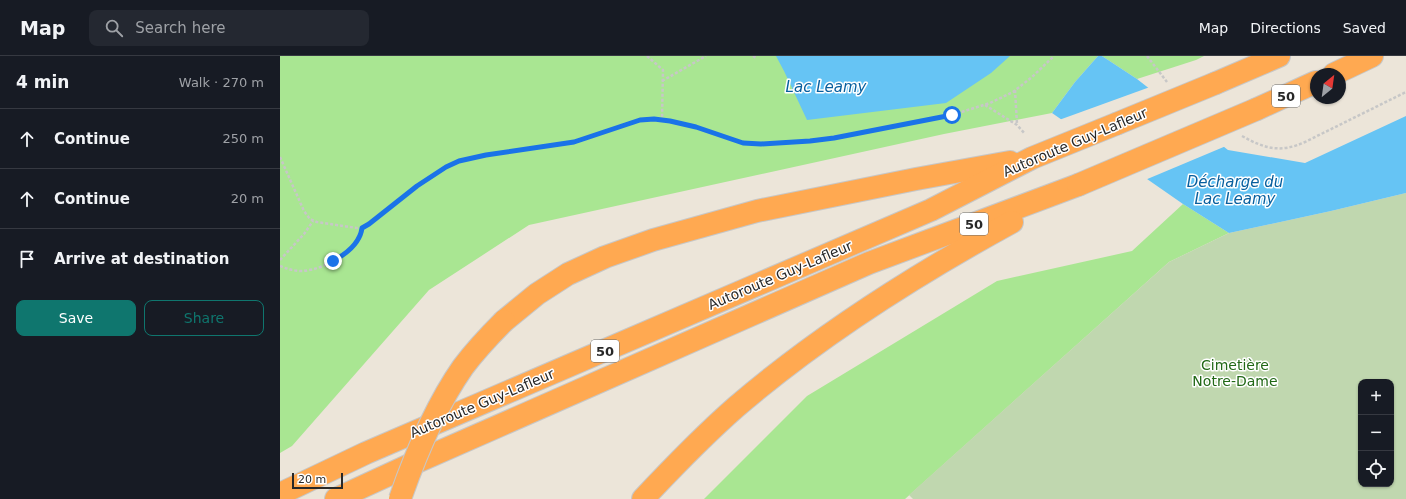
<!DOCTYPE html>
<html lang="en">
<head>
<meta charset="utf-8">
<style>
	body { margin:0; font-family:"DejaVu Sans",sans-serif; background:#242831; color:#f1f3f6 }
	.controls { position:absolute; right:12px; bottom:12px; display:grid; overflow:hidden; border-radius:8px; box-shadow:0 1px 3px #0004 }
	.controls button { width:36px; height:36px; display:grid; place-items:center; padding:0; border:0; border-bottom:1px solid #363941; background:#171b24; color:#f1f3f6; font:20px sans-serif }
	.compass { position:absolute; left:1030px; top:12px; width:36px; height:36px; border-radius:50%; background:#171b24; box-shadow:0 1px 3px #0004; rotate:29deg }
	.scale { position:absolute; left:12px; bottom:10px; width:51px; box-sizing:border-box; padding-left:4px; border:2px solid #282828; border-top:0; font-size:11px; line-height:14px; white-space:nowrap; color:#282828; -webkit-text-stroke:3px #fff; paint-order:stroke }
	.stop { position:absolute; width:12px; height:12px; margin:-9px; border:3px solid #1a73e8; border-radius:50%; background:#fff }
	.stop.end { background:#1a73e8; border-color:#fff; box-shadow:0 1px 4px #0008 }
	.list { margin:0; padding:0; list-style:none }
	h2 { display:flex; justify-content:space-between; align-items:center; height:52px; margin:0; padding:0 16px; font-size:17px }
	h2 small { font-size:13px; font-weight:400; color:#9ea1a6 }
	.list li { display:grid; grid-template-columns:26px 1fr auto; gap:12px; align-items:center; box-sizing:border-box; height:60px; padding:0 16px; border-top:1px solid #363941 }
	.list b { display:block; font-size:15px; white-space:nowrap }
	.list em { font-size:13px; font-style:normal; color:#9ea1a6 }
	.actions { display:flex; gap:8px; padding:12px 16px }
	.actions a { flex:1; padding:9px 0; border:1px solid #0f766e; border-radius:8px; text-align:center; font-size:14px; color:#0f766e }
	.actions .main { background:#0f766e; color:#fff }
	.icon { flex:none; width:22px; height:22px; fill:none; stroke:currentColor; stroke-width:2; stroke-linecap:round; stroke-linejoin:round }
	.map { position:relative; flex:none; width:1126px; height:443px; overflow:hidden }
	header { display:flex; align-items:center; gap:24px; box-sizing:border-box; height:56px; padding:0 20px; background:#171b24; border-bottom:1px solid #363941 }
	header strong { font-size:19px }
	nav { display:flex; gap:22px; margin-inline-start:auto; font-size:14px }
	.search { width:280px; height:36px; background:#242831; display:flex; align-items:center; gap:10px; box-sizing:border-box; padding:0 14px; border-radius:8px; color:#9ea1a6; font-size:15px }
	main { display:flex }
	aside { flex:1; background:#171b24 }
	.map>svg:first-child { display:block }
	.green { fill:#a9e692 }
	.cemetery { fill:#c0d7af; fill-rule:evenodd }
	.water { fill:#66c4f4 }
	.pier { fill:#ece5d9 }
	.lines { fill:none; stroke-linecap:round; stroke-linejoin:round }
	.highway-casing { stroke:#c7c7c7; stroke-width:24 }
	.path { stroke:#c7c7c7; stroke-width:2.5; stroke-dasharray:3 2; stroke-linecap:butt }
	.highway { stroke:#ffa951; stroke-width:22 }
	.highway-bridge-casing { stroke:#c7c7c7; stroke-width:24; stroke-linecap:butt }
	.highway-bridge { stroke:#ffa951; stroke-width:22 }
	.route { stroke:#1a73e8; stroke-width:5 }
	.labels { text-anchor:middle; stroke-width:3; stroke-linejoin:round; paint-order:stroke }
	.shield { fill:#fff; stroke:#686868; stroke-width:1 }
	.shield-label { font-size:13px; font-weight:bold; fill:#282828 }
	.street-label { font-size:14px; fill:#282828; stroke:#fff }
	.park-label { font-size:14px; fill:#216816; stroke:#fff }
	.water-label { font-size:15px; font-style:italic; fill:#075f9e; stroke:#fff }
</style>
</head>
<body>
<header>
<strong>Map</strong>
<div class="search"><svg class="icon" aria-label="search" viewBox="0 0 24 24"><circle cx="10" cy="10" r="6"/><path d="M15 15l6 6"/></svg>Search here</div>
<nav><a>Map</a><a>Directions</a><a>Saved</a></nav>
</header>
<main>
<aside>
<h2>4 min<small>Walk · 270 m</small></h2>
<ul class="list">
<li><svg class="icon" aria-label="ahead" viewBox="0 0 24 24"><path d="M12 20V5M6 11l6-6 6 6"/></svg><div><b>Continue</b></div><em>250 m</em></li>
<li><svg class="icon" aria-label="ahead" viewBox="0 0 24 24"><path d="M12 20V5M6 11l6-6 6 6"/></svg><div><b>Continue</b></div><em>20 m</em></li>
<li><svg class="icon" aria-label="arrive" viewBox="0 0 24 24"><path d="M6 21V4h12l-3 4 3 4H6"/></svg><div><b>Arrive at destination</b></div></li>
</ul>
<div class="actions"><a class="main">Save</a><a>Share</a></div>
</aside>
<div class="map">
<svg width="1126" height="443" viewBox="0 0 1126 443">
	<rect width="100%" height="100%" fill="#ece5d9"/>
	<g class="green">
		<polygon points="0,0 818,0 795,26 772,57 664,78 249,169 149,234 12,390 0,397"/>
		<polygon points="822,0 924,0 916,4 857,23"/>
		<polygon points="903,148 949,177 889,206 625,443 424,443 527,340 717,225 852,195"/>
	</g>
	<path class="cemetery" d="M1126 137V443H633L629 439 889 206 949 177 1051 155ZM1081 326H1111V428H1081Z"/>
	<g class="water">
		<polygon points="496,0 730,0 711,17 666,47 527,64 504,15"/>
		<polygon points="818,0 822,0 857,23 948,94 1025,107 1126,60 1126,137 1051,155 949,177 903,148 772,57 795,26"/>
	</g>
	<polygon class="pier" points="870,31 946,90 865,124 779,64"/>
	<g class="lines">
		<g class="highway-casing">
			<g id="highway">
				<polyline points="1054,18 1092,0"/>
				<polyline points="936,27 999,0"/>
				<polyline points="977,53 1036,26"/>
				<polyline points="224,265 257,238 288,218 325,201 373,184 477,155 636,123 730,106"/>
				<polyline points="0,438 86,397 651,154 752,102 836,68"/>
				<polyline points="56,443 132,408 589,207 798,129"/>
				<path d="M363 443C393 411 423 380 456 351 540 279 635 219 732 166"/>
			</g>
		</g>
		<g class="path">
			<polyline points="367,0 383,14 382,64"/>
			<polyline points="473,0 476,2"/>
			<polyline points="867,0 887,26"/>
			<polyline points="382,25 426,0"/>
			<polyline points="735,34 737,68"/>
			<polyline points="705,49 737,69 745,78"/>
			<path d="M962 80C985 93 1001 97 1025 86L1126 36"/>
			<polyline points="0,101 24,155 30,163 37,166 77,172 86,171 137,130 165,111 179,105 199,100 294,86 360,64 374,63 401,67 416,71 463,87 470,88 517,86 554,81 672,59 710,47 733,36 752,21 774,0"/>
			<polyline points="0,204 24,178 33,165"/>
			<path d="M0 210C7 213 14 215 22 215 43 214 80 195 82 172"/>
		</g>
		<use href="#highway" class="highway"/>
		<g class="highway-bridge-casing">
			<g id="highway-bridge">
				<polyline points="836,68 936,27"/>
				<polyline points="798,129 977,53"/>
				<path d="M120 443C136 397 155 351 183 311 195 295 209 280 224 265"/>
			</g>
		</g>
		<use href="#highway-bridge" class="highway-bridge"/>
	</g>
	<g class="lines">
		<path class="route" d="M53 205C66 198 80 187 82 172L89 168 137 130 166 111 179 105 206 99 294 86 360 64 374 63 390 65 416 71 463 87 481 88 530 85 554 82 672 59"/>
	</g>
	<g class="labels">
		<g class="shield">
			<rect x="992" y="29" width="28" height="22" rx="3"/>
			<rect x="680" y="157" width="28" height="22" rx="3"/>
			<rect x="311" y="284" width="28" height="22" rx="3"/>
		</g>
		<g class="shield-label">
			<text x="1006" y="45">50</text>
			<text x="694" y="173">50</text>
			<text x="325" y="300">50</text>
		</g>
		<g class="street-label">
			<text transform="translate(795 86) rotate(-23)" y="5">Autoroute Guy-Lafleur</text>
			<text transform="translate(500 219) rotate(-23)" y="5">Autoroute Guy-Lafleur</text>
			<text transform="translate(202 347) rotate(-23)" y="5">Autoroute Guy-Lafleur</text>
		</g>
		<g class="park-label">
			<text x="955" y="314">Cimetière<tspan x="955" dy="16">Notre-Dame</tspan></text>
		</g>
		<g class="water-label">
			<text x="546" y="36">Lac Leamy</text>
			<text x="955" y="131">Décharge du<tspan x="955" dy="17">Lac Leamy</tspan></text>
		</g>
	</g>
</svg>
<div class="controls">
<button>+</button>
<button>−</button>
<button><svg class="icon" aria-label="locate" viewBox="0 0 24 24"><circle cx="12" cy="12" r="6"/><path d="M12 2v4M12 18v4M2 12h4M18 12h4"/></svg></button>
</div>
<svg class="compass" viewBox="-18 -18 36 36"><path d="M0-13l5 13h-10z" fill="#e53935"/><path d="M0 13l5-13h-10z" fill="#9ea1a6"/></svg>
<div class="scale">20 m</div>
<div class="stop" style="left:672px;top:59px"></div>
<div class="stop end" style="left:53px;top:205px"></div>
</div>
</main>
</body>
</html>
